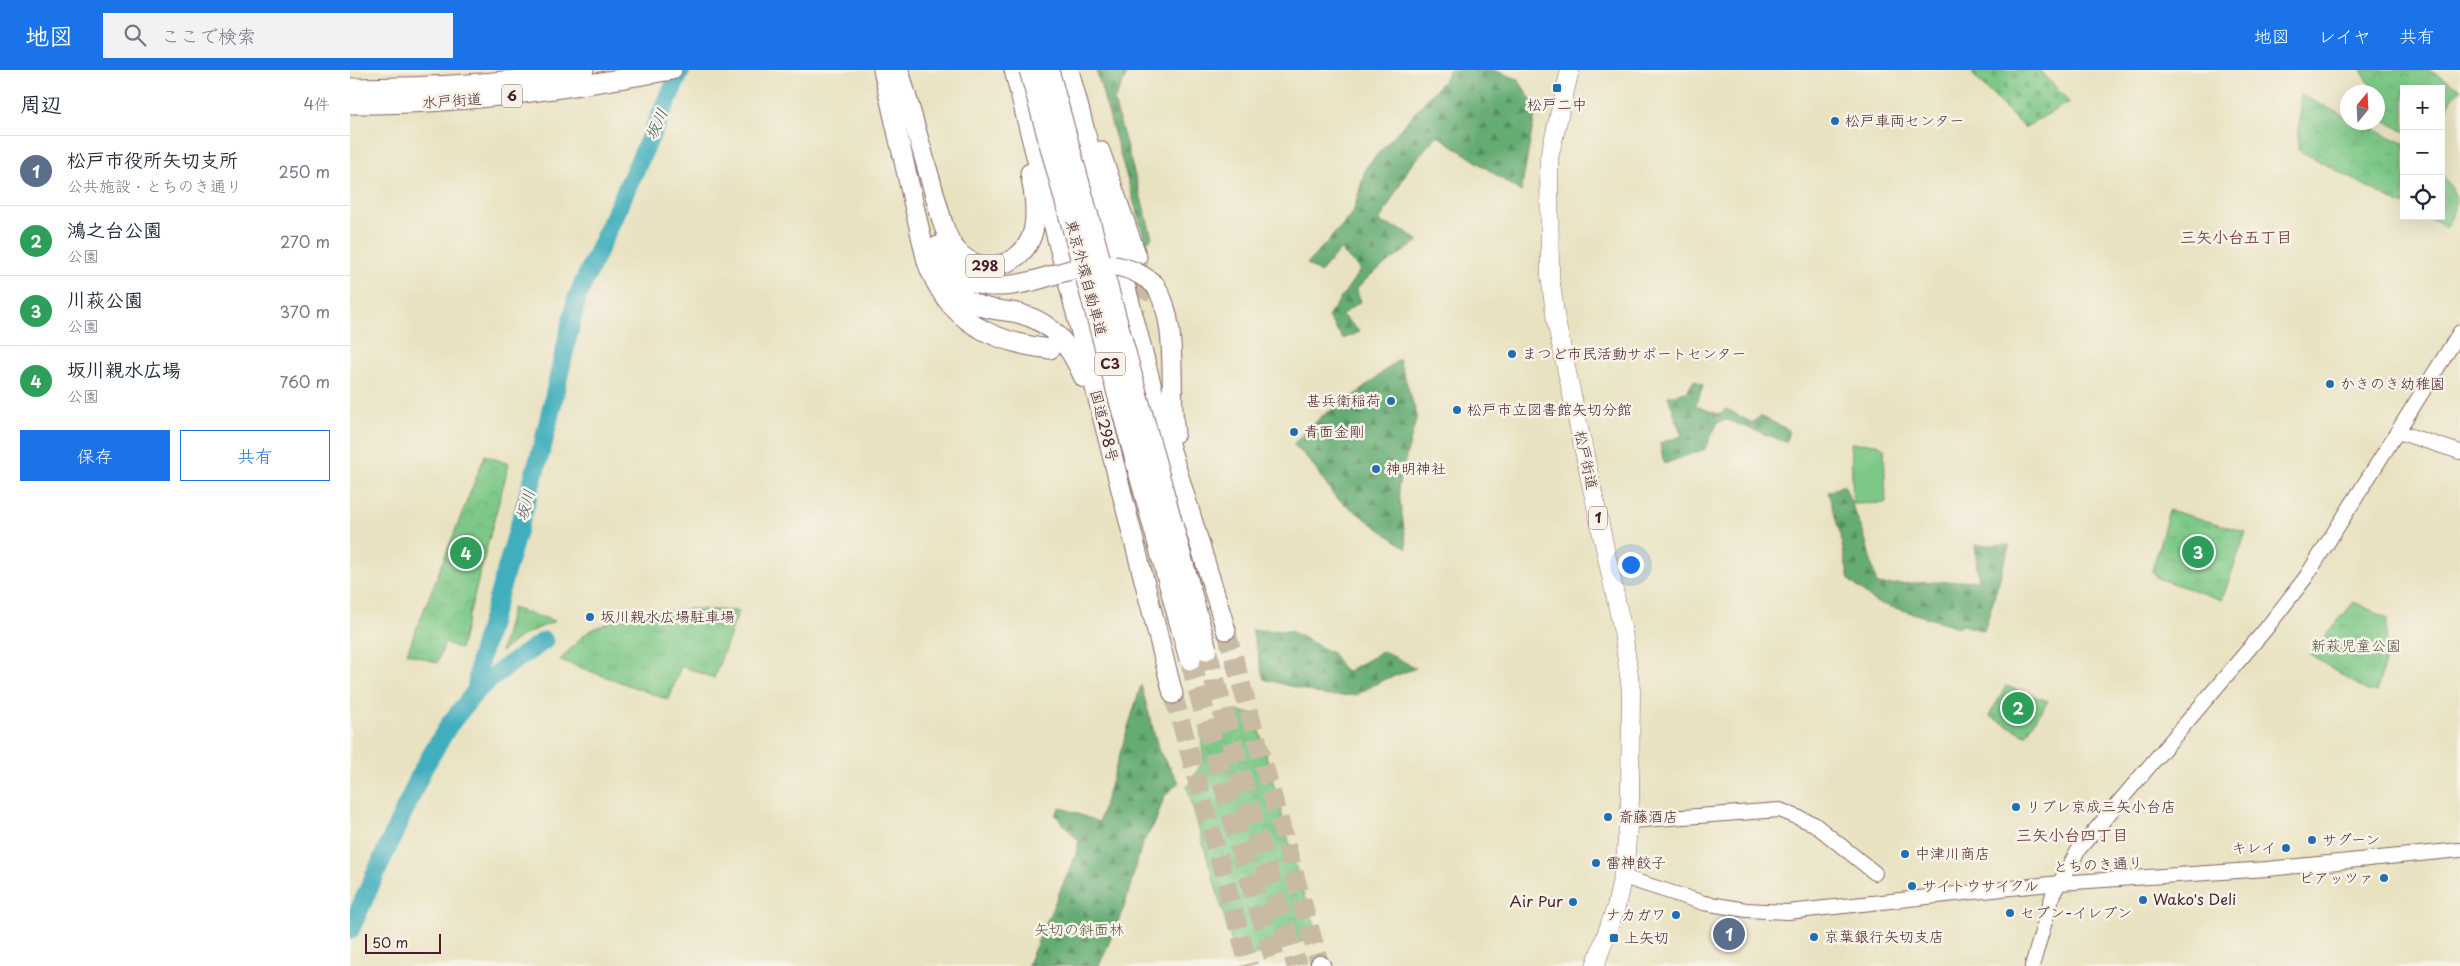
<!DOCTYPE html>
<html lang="ja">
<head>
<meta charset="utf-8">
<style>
	body { margin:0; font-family:"Playpen Sans","Klee One",sans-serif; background:#f2f2f3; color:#1f2937 }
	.controls { position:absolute; right:15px; top:15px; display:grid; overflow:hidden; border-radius:0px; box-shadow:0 5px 20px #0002 }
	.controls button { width:45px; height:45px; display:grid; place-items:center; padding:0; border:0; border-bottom:1px solid #e0e1e3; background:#fff; color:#1f2937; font:25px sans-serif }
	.compass { position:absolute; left:1990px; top:15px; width:45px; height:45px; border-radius:50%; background:#fff; box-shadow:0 5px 20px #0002; rotate:18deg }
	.scale { position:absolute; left:15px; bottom:12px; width:76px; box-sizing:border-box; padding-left:5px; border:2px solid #4a1f2b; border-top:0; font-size:14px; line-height:18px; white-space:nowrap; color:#4a1f2b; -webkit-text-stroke:4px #f7f3e8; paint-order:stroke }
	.you { position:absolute; left:1280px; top:494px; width:18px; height:18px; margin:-12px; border:4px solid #fff; border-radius:50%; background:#1a73e8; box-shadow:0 0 0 8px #1a73e833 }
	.badge { display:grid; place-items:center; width:32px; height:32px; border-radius:50%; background:#1a73e8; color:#fff; font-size:16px; font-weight:700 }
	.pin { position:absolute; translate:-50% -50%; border:2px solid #fff; box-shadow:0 1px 5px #0006 }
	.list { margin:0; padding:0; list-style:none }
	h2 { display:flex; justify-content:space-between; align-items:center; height:65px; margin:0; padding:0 20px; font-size:21px }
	h2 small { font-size:16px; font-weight:400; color:#747a83 }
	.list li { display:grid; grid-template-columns:32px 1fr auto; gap:15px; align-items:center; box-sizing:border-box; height:70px; padding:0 20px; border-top:1px solid #e0e1e3 }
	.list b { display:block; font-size:19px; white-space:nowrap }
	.list p { margin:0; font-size:16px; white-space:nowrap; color:#747a83 }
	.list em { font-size:16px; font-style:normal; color:#747a83 }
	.actions { display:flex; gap:10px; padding:15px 20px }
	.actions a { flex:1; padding:11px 0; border:1px solid #1a73e8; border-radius:0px; text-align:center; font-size:18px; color:#1a73e8 }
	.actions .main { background:#1a73e8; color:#fff }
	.icon { flex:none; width:28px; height:28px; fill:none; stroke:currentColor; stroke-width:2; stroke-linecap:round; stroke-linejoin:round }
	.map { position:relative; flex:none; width:2110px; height:896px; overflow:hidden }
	header { display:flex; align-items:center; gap:30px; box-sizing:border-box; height:70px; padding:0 25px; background:#1a73e8; color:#fff }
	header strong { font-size:24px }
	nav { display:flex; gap:28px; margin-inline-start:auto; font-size:18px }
	.search { width:350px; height:45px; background:#f2f2f3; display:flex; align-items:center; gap:12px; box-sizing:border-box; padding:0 18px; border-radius:0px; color:#747a83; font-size:19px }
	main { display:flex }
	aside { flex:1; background:#fff }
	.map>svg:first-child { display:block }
	.grass { fill:url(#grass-tufts); stroke:#637458 }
	.forest { fill:url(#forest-firs); stroke:#58664f }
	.cemetery { fill:url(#cemetery-stones); stroke:#637458 }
	.park { fill:url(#park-crowns); stroke:#637458 }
	.garden { fill:#7cc886; stroke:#637458 }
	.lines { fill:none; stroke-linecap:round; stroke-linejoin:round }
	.river { stroke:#3faebc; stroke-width:19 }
	.trunk-tunnel { stroke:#c9bba3; stroke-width:19; stroke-dasharray:19 9; stroke-linecap:butt }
	.motorway-tunnel { stroke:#c9bba3; stroke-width:21; stroke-dasharray:21 11; stroke-linecap:butt }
	.tertiary-casing { stroke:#826360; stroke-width:16 }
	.primary-casing { stroke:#826360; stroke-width:19 }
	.trunk-casing { stroke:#826360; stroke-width:21 }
	.tertiary { stroke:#fff; stroke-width:14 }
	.primary { stroke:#fff; stroke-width:18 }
	.trunk { stroke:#fff; stroke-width:19 }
	.trunk-bridge-casing { stroke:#826360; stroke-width:21; stroke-linecap:butt }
	.motorway-bridge-casing { stroke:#826360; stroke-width:23; stroke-linecap:butt }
	.trunk-bridge { stroke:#fff; stroke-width:19 }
	.motorway-bridge { stroke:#fff; stroke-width:21 }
	.poi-dot { fill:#1f6fb2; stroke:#f7f3e8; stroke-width:2 }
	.labels { text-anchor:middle; stroke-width:5; stroke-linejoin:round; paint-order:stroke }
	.shield { fill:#f7f3e8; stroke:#7e5f64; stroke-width:1 }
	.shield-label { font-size:14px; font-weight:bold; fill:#4a1f2b }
	.street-label { font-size:15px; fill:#4a1f2b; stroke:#f7f3e8 }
	.poi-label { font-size:15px; fill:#4a1f2b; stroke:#f7f3e8; text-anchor:start }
	.park-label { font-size:15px; fill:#595246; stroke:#f7f3e8 }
	.water-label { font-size:16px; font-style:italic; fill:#465865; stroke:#f7f3e8 }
	.neighbourhood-label { font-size:16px; font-weight:bold; fill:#7d484c; stroke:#f7f3e8 }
</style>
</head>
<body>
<header>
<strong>地図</strong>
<div class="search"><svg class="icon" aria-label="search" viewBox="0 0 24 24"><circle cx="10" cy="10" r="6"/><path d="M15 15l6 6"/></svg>ここで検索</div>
<nav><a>地図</a><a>レイヤ</a><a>共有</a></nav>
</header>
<main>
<aside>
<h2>周辺<small>4件</small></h2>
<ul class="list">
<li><span class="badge" style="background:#5c6f8a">1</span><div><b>松戸市役所矢切支所</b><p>公共施設 · とちのき通り</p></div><em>250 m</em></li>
<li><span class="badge" style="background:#2e9e5b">2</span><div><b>鴻之台公園</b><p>公園</p></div><em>270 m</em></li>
<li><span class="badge" style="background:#2e9e5b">3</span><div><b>川萩公園</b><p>公園</p></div><em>370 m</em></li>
<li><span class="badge" style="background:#2e9e5b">4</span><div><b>坂川親水広場</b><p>公園</p></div><em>760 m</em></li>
</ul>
<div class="actions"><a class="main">保存</a><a>共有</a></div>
</aside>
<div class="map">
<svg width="2110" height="896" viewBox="0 0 2110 896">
	<defs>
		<pattern id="grass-tufts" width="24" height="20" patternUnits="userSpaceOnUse" patternTransform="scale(1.25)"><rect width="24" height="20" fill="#7cc886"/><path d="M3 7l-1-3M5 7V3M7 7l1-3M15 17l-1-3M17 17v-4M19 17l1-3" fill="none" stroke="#6dab74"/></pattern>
		<pattern id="forest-firs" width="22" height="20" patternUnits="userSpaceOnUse" patternTransform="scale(1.25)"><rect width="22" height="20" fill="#65ac73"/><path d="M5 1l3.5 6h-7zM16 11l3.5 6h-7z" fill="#558b5f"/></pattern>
		<pattern id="cemetery-stones" width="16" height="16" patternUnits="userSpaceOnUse" patternTransform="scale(1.25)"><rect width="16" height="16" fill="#7cc886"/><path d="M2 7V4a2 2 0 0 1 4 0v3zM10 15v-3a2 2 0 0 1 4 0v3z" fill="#6dab74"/></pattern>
		<pattern id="park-crowns" width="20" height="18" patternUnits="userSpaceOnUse" patternTransform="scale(1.25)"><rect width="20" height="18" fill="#7cc886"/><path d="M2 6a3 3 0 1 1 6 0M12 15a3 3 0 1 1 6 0" fill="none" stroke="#6dab74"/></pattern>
	</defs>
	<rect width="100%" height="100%" fill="#f7f3e8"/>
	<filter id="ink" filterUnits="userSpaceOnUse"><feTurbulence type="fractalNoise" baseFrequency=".02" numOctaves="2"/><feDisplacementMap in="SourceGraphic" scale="10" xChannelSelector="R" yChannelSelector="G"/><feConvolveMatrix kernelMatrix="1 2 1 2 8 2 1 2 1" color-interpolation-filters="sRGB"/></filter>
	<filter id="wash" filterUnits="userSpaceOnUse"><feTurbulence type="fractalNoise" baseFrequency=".0096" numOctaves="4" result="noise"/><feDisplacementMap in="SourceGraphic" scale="20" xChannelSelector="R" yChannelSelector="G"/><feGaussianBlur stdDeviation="1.12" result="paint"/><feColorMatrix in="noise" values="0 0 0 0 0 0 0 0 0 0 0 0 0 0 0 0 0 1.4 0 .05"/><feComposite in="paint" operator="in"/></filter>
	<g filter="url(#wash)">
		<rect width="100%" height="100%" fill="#e9e2c1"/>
		<g class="grass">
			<polygon points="162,538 205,551 169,567 151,582"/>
			<path d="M339 539 389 541 364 608 331 596 319 630 210 590C218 582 226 572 234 565 255 548 313 541 339 539Z"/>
		</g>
		<g class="forest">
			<polygon points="746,0 779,0 764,31 802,167 796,174"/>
			<polygon points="1099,0 1143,0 1168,9 1186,38 1171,122 1087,65 1059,98 1029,152 1055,161 1069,171 1023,203 1006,220 1011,231 992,245 1010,262 993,269 978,247 1010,200 990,180 970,203 957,194 1003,143 1016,97 1096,8"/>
			<polygon points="1049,289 1067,346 1048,417 1057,479 984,426 960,391 943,374 972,346 999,330"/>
			<polygon points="1344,310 1353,315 1346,336 1368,344 1377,339 1402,353 1410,346 1439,360 1436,372 1377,350 1368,352 1355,379 1314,394 1310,373 1332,366 1318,326 1337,322"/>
			<polygon points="1494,415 1514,464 1527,515 1628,510 1625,475 1660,475 1634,561 1613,555 1608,557 1525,532 1499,510 1489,460 1478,422"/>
			<polygon points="902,560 941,561 982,583 996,602 1033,581 1066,598 1031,611 1006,625 977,626 914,609"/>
			<polygon points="791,615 809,681 829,712 814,727 805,753 792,774 775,835 749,896 677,896 725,787 729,771 705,745 710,737 749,752"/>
		</g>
		<polygon class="cemetery" points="1626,0 1690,0 1719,32 1674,58 1622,4"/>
		<g class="park">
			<polygon points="2011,0 2079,0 2110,18 2110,20 2102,29 2091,49 2091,19 2054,19 2054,62 2028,46 2028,22 2019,22 2020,14"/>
			<polygon points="1951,25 1997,47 1998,52 2010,53 2054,73 2054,136 1948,80"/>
			<path d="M2091 103C2110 128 2110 131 2096 158L2074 146H2091Z"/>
			<polygon points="135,385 159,394 110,579 95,573 87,593 57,583"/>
			<polygon points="1819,440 1896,462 1872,530 1807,508 1802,501"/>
			<polygon points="2004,532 2037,548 2036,589 2026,622 2017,621 1960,584"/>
			<polygon points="1656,616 1698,631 1676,665 1639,646"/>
			<polygon points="886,641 905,644 952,820 969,866 887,891 837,717 853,691 851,664 870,649"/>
		</g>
		<polygon class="garden" points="1501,373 1527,374 1534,378 1536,433 1503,434"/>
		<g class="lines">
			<g class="river">
				<polyline points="126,621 130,589 193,374 227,227 331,0"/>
				<polyline points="0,860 73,699 99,655 126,621 154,598 194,571"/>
			</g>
		</g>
	</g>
	<g filter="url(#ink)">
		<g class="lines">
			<g class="trunk-tunnel">
				<polyline points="779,254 790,227 788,191"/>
				<polyline points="876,560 970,895"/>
				<polyline points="823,624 899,896"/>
			</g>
			<g class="motorway-tunnel">
				<polyline points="856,579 914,790 947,896"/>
				<polyline points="840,589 897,800 927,896"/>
			</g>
			<g class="tertiary-casing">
				<g id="tertiary">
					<polyline points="2048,362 2110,382"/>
					<polyline points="1279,751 1430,740 1464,754 1525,803"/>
					<polyline points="1273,807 1354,833 1396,840 1438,842 1709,813 1917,799 2110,780"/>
					<polyline points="1682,896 1703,824 1729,779 1915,560 1956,507 2110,262"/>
				</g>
			</g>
			<g class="primary-casing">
				<polyline id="primary" points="1220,0 1199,88 1200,206 1206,251 1273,562 1281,620 1280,730 1275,794 1266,837 1245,896"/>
			</g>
			<g class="trunk-casing">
				<g id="trunk">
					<path d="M533 0 577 192C598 251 641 272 700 279"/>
					<path d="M549 0 593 154C596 163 600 173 607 181 631 207 671 197 682 165 688 145 684 123 680 103"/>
					<polyline points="664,0 823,624"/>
					<polyline points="719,0 804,325 876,560"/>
					<path d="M0 18C76 17 160 14 234 0"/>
					<path d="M0 34C109 35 215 19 322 0"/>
					<polyline points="750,81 787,187"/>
					<path d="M588 176C607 220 642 221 683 211"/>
					<path d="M575 178C585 197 596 217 615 229 629 238 646 240 662 242 701 249 719 274 734 308"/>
					<path d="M805 215C830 253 818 317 825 363"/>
					<polyline points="970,895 971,896"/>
				</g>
			</g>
			<use href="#tertiary" class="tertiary"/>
			<use href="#primary" class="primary"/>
			<use href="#trunk" class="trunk"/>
			<g class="trunk-bridge-casing">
				<path id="trunk-bridge" d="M683 211C728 198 765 181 805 215"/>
			</g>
			<g class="motorway-bridge-casing">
				<g id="motorway-bridge">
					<polyline points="680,0 840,589"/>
					<polyline points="698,0 856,579"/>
				</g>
			</g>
			<use href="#trunk-bridge" class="trunk-bridge"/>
			<use href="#motorway-bridge" class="motorway-bridge"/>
		</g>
	</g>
	<g class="poi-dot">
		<rect x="1202" y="13" width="10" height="10" rx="2.5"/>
		<circle cx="1485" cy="51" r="5"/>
		<circle cx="1162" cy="284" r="5"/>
		<circle cx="1980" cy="314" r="5"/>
		<circle cx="1041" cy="331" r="5"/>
		<circle cx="1107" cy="340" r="5"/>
		<circle cx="944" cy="362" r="5"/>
		<circle cx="1026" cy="399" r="5"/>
		<circle cx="240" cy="547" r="5"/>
		<circle cx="1666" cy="737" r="5"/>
		<circle cx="1258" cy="747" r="5"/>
		<circle cx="1962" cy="770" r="5"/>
		<circle cx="1936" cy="778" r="5"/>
		<circle cx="1555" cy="784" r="5"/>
		<circle cx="1246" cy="793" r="5"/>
		<circle cx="2034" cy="808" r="5"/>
		<circle cx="1562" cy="816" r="5"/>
		<circle cx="1793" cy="830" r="5"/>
		<circle cx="1223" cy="832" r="5"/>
		<circle cx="1660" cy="843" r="5"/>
		<circle cx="1326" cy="845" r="5"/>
		<circle cx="1464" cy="867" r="5"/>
		<rect x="1259" y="863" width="10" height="10" rx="2.5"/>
	</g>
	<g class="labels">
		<g class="shield">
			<rect x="152" y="14.5" width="20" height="23" rx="4"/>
			<rect x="616" y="184.5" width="38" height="23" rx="4"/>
			<rect x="745" y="282.5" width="30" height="23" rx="4"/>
			<rect x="1239" y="436.5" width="18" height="23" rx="4"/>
		</g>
		<g class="shield-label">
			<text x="162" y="31">6</text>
			<text x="635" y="201">298</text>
			<text x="760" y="299">C3</text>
			<text x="1248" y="453">1</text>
		</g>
		<g class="street-label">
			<text transform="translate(102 31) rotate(-4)" y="5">水戸街道</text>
			<text transform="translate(736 208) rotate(75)" y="5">東京外環自動車道</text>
			<text transform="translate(754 356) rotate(76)" y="5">国道298号</text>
			<text transform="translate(1236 390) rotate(78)" y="5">松戸街道</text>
			<text transform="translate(1748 795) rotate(-3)" y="5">とちのき通り</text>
		</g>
		<g class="poi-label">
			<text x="1207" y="40" text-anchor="middle">松戸二中</text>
			<text x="1495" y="56">松戸車両センター</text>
			<text x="1172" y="289">まつど市民活動サポートセンター</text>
			<text x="1990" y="319">かきのき幼稚園</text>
			<text x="1031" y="336" text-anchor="end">甚兵衛稲荷</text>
			<text x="1117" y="345">松戸市立図書館矢切分館</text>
			<text x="954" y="367">青面金剛</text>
			<text x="1036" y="404">神明神社</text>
			<text x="250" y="552">坂川親水広場駐車場</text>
			<text x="1676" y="742">リブレ京成三矢小台店</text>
			<text x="1268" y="752">斎藤酒店</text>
			<text x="1972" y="775">サグーン</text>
			<text x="1926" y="783" text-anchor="end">キレイ</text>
			<text x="1565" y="789">中津川商店</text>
			<text x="1256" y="798">雷神餃子</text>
			<text x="2024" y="813" text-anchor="end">ピアッツァ</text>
			<text x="1572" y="821">サイトウサイクル</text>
			<text x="1803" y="835">Wako's Deli</text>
			<text x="1213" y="837" text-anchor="end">Air Pur</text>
			<text x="1670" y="848">セブン-イレブン</text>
			<text x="1316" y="850" text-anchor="end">ナカガワ</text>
			<text x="1474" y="872">京葉銀行矢切支店</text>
			<text x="1274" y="873">上矢切</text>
		</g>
		<g class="park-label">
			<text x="2006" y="581">新萩児童公園</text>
			<text x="729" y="865">矢切の斜面林</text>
		</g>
		<g class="water-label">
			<text transform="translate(306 54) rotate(-65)" y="6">坂川</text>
			<text transform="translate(175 435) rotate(-74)" y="6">坂川</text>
		</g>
		<g class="neighbourhood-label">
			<text x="1886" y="173">三矢小台五丁目</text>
			<text x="1722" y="771">三矢小台四丁目</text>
		</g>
	</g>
</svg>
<div class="controls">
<button>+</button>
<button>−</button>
<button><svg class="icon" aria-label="locate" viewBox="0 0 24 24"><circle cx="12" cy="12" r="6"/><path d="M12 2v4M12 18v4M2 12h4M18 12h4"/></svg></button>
</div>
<svg class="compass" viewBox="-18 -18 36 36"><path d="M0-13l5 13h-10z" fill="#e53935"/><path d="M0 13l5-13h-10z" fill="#747a83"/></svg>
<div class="scale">50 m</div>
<div class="you"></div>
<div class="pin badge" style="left:1379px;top:864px;background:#5c6f8a">1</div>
<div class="pin badge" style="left:1668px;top:638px;background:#2e9e5b">2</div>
<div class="pin badge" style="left:1848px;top:482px;background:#2e9e5b">3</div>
<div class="pin badge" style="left:116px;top:483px;background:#2e9e5b">4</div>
</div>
</main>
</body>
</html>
